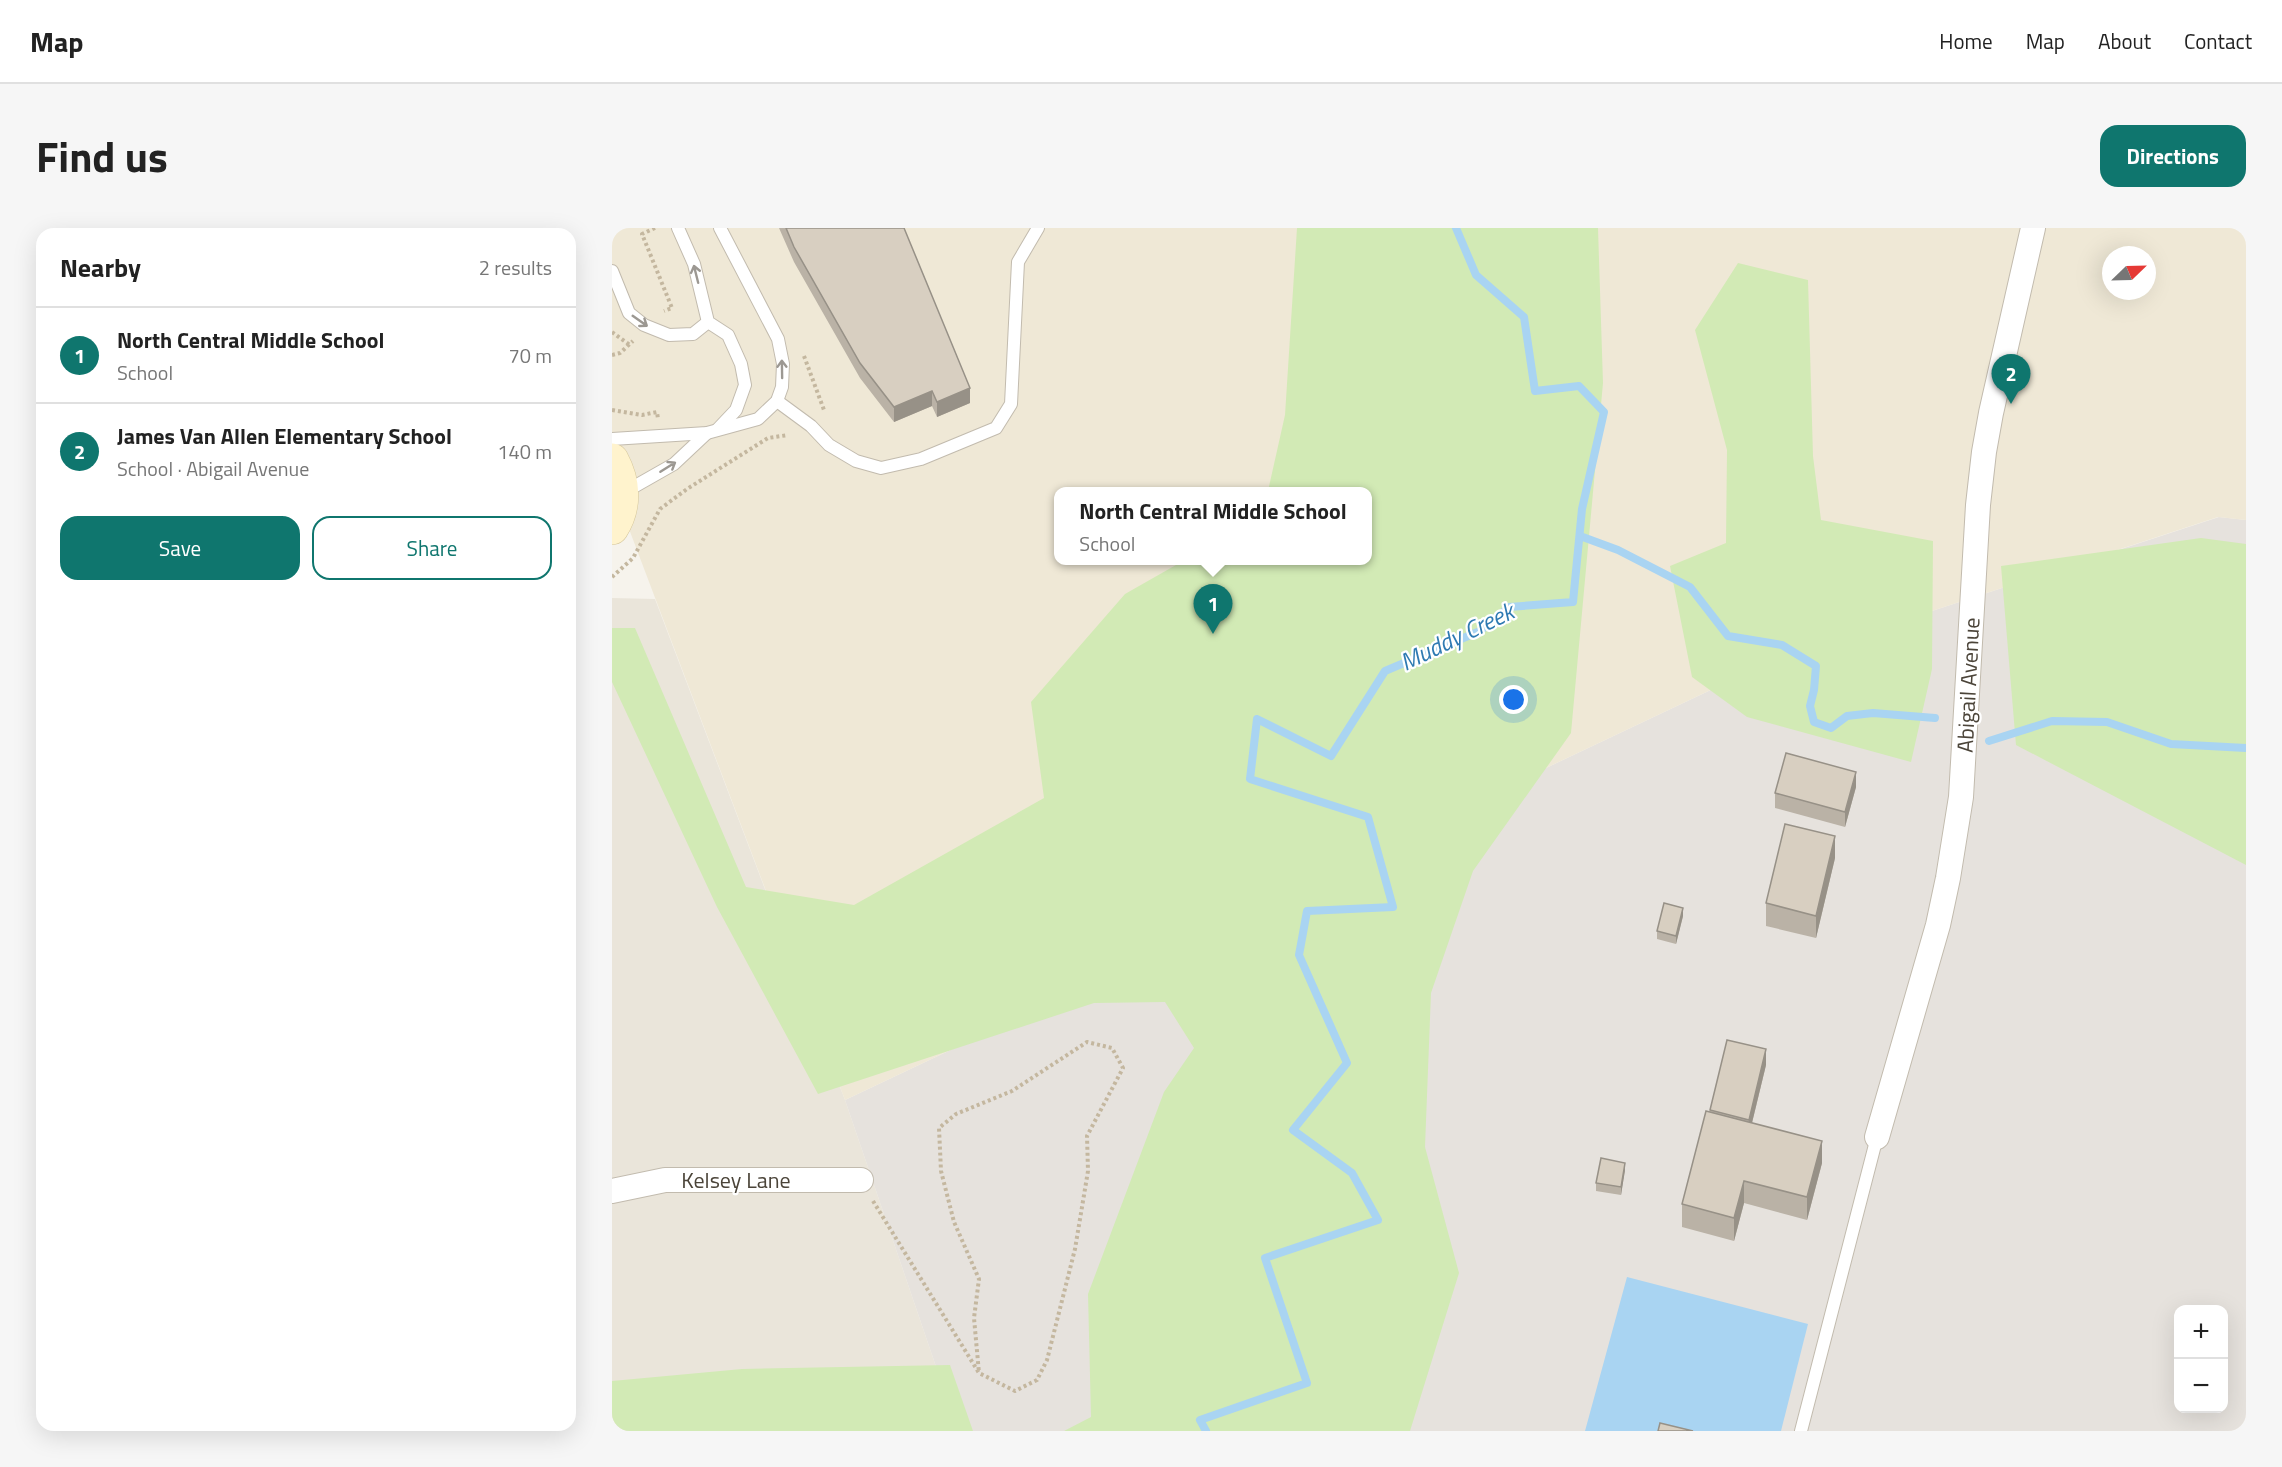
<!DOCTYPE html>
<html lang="en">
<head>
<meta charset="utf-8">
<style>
	body { margin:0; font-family:"Titillium Web",sans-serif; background:#f6f6f6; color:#222 }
	.controls { position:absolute; right:18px; bottom:18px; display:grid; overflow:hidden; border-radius:12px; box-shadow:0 6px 24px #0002 }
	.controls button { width:54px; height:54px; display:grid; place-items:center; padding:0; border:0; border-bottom:2px solid #e0e0e0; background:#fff; color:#222; font:30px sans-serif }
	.compass { position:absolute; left:1490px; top:18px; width:54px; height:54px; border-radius:50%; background:#fff; box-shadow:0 6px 24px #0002; rotate:67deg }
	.you { position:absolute; left:902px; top:472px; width:21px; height:21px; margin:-15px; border:4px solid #fff; border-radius:50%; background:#1a73e8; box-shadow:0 0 0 9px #1a73e833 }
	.badge { display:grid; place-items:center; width:39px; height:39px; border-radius:50%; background:#0f766e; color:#fff; font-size:20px; font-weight:700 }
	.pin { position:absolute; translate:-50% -50px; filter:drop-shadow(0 2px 3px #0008) }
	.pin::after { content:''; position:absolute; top:32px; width:21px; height:18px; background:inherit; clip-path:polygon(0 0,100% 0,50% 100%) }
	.popup { position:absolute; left:442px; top:259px; width:318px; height:78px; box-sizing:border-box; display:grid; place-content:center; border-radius:12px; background:#fff; filter:drop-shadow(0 2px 4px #0005); font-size:20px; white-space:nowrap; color:#767676 }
	.popup b { font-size:22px; color:#222 }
	.popup::after { content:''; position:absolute; left:50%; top:100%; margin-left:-12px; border:12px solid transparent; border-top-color:#fff }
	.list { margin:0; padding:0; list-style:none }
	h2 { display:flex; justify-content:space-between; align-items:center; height:78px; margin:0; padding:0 24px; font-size:26px }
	h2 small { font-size:20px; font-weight:400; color:#767676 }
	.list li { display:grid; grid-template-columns:39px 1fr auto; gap:18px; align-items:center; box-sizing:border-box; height:96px; padding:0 24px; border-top:2px solid #e0e0e0 }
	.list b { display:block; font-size:22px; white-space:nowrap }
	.list p { margin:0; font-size:20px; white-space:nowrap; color:#767676 }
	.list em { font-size:20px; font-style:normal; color:#767676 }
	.actions { display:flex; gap:12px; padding:18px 24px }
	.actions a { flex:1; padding:14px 0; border:2px solid #0f766e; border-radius:18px; text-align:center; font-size:21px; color:#0f766e }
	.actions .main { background:#0f766e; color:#fff }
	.map { position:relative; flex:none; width:1634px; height:1203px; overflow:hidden; border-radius:18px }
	header { display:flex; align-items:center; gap:36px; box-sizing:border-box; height:84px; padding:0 30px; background:#fff; border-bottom:2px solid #e0e0e0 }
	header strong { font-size:28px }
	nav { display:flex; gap:33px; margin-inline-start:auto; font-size:21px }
	.intro { display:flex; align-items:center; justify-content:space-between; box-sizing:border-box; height:144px; padding:0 36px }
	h1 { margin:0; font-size:42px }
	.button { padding:15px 27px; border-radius:18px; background:#0f766e; color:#fff; font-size:21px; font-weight:700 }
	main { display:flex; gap:36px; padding:0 36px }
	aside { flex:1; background:#fff; border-radius:18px; box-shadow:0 6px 24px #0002 }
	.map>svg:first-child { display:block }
	.residential { fill:#eae5da }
	.industrial { fill:#e6e2dd; fill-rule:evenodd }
	.education { fill:#efe8d6; fill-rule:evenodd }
	.green { fill:#d2eab5 }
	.water { fill:#a9d4f2 }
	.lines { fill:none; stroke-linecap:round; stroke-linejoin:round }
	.stream { stroke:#a9d4f2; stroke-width:8 }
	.lane-casing { stroke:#c2bbae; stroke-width:14 }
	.street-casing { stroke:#c2bbae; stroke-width:26 }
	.secondary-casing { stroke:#d6c79b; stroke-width:34 }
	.path { stroke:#c4b79f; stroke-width:4; stroke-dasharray:3 3; stroke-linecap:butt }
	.lane { stroke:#fff; stroke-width:12 }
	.street { stroke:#fff; stroke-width:24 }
	.secondary { stroke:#fff3cd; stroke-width:33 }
	.wall { fill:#bab2a6 }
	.shaded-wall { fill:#979187 }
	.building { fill:#d8cfc1; stroke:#979187; stroke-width:1.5 }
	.oneway { stroke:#9c9892 }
	.labels { text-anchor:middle; stroke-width:4.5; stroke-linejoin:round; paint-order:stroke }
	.street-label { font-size:22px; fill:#4b4439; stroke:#fff }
	.water-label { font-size:24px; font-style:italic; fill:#2e7ab2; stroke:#fff }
</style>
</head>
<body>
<header>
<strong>Map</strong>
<nav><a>Home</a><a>Map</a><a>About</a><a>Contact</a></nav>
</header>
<div class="intro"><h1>Find us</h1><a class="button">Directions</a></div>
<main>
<aside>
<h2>Nearby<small>2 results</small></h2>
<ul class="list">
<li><span class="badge">1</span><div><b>North Central Middle School</b><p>School</p></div><em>70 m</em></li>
<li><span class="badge">2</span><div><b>James Van Allen Elementary School</b><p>School · Abigail Avenue</p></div><em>140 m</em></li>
</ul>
<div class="actions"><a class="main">Save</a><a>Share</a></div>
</aside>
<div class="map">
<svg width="1634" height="1203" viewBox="0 0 1634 1203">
	<rect width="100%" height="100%" fill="#f6f3ec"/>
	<polygon class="residential" points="0,370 43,371 233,872 346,1203 0,1203"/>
	<path class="industrial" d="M1607 289 1634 292V1203H346L233 872 1143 441ZM1566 1082H1612V1180H1566Z"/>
	<path class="education" d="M0 0H1634V292L1606 289 1143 441 233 872 0 256ZM1499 27H1535V63H1499ZM446 264H756V332H446Z"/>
	<g class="green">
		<polygon points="685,0 986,0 991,155 959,505 861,643 819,765 813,919 847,1045 798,1203 452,1203 479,1189 476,1066 552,864 582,820 553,774 482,775 206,866 105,679 0,454 0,400 23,400 134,659 242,677 432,570 419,474 513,366 571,333 756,332 756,264 656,263 673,187"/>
		<polygon points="1126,35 1196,52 1201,228 1209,292 1321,313 1320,441 1299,534 1135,489 1080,449 1058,338 1114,315 1115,222 1083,102"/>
		<polygon points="1589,310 1634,316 1634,637 1404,517 1389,338"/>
		<polygon points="338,1137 361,1203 0,1203 0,1153 130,1141"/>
	</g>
	<polygon class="water" points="1015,1049 1196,1096 1169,1203 973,1203"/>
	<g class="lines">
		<g class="stream">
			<polyline points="968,308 1006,322 1078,359 1116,408 1170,417 1204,438 1202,462 1198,478 1202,494 1219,500 1235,488 1261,485 1323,490"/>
			<polyline points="1377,513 1440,493 1495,494 1559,516 1634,520"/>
			<polyline points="594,1203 588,1192 695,1155 653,1030 766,992 740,945 681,902 735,835 687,727 695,683 781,679 756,589 638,551 645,491 719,528 773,443 868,403 897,379 961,374 970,281 992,184 967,158 923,163 912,89 864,47 844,0"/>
		</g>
		<g class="lane-casing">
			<g id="lane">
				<polyline points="66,0 82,36 96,94 116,107 129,136 133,157 124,182 106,201"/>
				<polyline points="0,43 17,85 32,97 57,107 81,106 96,94"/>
				<polyline points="165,173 199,198 217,217 244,233 269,240 309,231 384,200 399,176 406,34 426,0"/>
				<polyline points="0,211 95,205 146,191 165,173 170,159 171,136 166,111 108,0"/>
				<polyline points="11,265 62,236 95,205"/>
				<polyline points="1189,1203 1265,909"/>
			</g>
		</g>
		<g class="street-casing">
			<g id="street">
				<polyline points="1265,909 1326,697 1336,650 1349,569 1366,277 1372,224 1379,185 1421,0"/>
				<polyline points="0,963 53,952 249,952"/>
			</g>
		</g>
		<g class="secondary-casing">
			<path id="secondary" d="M0 232C12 254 14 278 0 300"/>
		</g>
		<g class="path">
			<polyline points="43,0 30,6 60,80 52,83"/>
			<polyline points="0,104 18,117"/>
			<polyline points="0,127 8,125 21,113"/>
			<polyline points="192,128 212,182"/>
			<polyline points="0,182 30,187 45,184 46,191"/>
			<polyline points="0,349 21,330 48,281 75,261 156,210 176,207"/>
			<polyline points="261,973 367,1145 403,1163 425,1152 435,1132 463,1021 476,943 475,908 511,840 500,820 475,814 400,863 344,886 327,900 329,943 342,994 367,1051 362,1090 367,1145"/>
		</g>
		<use href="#lane" class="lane"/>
		<use href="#street" class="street"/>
		<use href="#secondary" class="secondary"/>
	</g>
	<g class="wall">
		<polygon points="167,0 292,0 358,175 325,189 320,178 282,194 248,150 182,34"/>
		<polygon points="1244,559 1233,599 1163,580 1163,565"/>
		<polygon points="1223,630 1204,710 1154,698 1154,675"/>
		<polygon points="1071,688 1064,716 1045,711 1045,703"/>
		<polygon points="1154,837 1140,895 1210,935 1195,992 1132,975 1122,1013 1070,999 1070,976 1098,882"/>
		<polygon points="1013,942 1009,967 984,963 984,955"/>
	</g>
	<g class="shaded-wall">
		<polygon points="358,160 358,175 325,189 325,174"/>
		<polygon points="320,163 320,178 282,194 282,179"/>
		<polygon points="1244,544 1244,559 1233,599 1233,584"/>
		<polygon points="1223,608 1223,630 1204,710 1204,688"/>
		<polygon points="1071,680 1071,688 1064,716 1064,708"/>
		<polygon points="1154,821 1154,837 1137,907 1137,892"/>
		<polygon points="1210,913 1210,935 1195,992 1195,969"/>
		<polygon points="1013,935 1013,942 1009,967 1009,959"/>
		<polygon points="1132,953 1132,975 1122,1013 1122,990"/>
	</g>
	<g class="building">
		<polygon points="174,0 292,0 358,160 325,174 320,163 282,179 248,135 182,19"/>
		<polygon points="1174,525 1244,544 1233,584 1163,565"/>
		<polygon points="1173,596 1223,608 1204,688 1154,675"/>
		<polygon points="1052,675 1071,680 1064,708 1045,703"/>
		<polygon points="1115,812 1154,821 1137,892 1098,882"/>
		<polygon points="1094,883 1210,913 1195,969 1132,953 1122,990 1070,976"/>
		<polygon points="989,930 1013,935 1009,959 984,955"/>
		<polygon points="1048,1195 1081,1203 1046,1203"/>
	</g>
	<defs><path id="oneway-shaft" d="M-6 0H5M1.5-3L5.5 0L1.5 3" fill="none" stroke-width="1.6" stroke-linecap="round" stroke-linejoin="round" transform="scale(1.5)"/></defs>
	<g class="oneway">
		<use href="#oneway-shaft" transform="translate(84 46) rotate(-104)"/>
		<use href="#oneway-shaft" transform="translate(28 93) rotate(35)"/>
		<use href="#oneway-shaft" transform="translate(170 141) rotate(-91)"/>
		<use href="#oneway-shaft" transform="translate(56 239) rotate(-32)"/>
	</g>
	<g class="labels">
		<g class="street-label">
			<text transform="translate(1356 457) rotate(-87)" y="8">Abigail Avenue</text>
			<text x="124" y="960">Kelsey Lane</text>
		</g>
		<g class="water-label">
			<text transform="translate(845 409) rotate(-26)" y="8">Muddy Creek</text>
		</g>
	</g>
</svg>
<div class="controls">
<button>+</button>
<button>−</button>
</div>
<svg class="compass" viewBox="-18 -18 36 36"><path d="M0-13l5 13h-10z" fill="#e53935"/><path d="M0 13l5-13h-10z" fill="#767676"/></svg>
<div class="you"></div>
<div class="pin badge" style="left:601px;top:406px">1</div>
<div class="popup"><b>North Central Middle School</b>School</div>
<div class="pin badge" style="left:1399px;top:176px">2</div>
</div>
</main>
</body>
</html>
